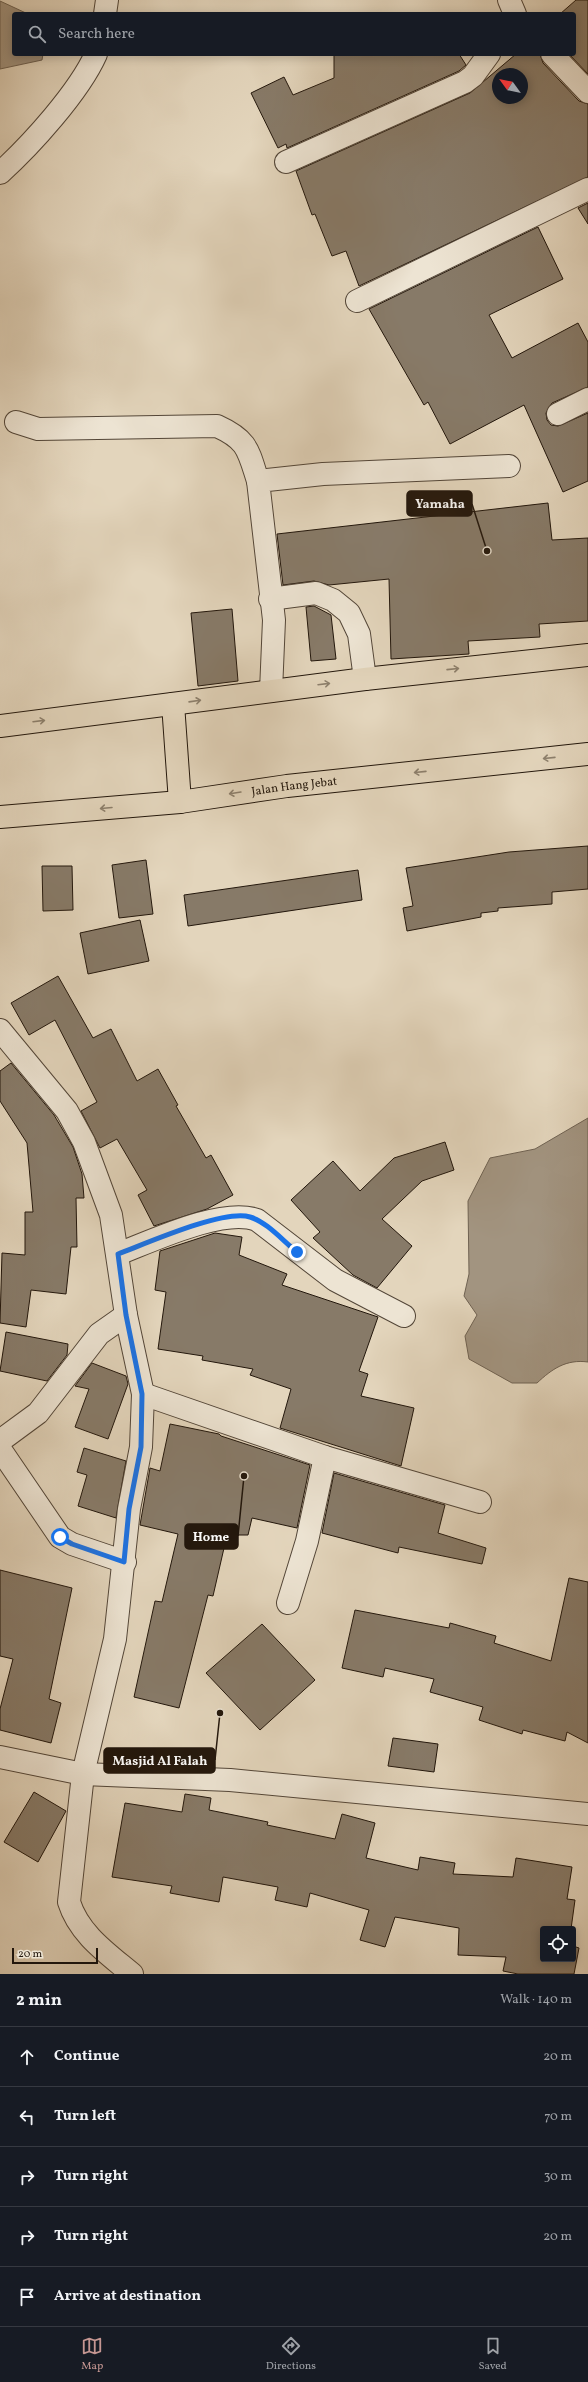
<!DOCTYPE html>
<html lang="en">
<head>
<meta charset="utf-8">
<style>
	body { margin:0; font-family:Vollkorn,serif; background:#242831; color:#f1f3f6 }
	.controls { position:absolute; right:12px; bottom:12px; display:grid; overflow:hidden; border-radius:4px; box-shadow:0 2px 10px #0003 }
	.controls button { width:36px; height:36px; display:grid; place-items:center; padding:0; border:0; border-bottom:1px solid #363941; background:#171b24; color:#f1f3f6; font:20px sans-serif }
	.compass { position:absolute; left:492px; top:68px; width:36px; height:36px; border-radius:50%; background:#171b24; box-shadow:0 2px 10px #0003; rotate:303deg }
	.scale { position:absolute; left:12px; bottom:10px; width:86px; box-sizing:border-box; padding-left:4px; border:2px solid #23170c; border-top:0; font-size:11px; line-height:14px; white-space:nowrap; color:#23170c; -webkit-text-stroke:3px #ede4d3; paint-order:stroke }
	.stop { position:absolute; width:12px; height:12px; margin:-9px; border:3px solid #1a73e8; border-radius:50%; background:#fff }
	.stop.end { background:#1a73e8; border-color:#fff; box-shadow:0 1px 4px #0008 }
	.list { margin:0; padding:0; list-style:none }
	h2 { display:flex; justify-content:space-between; align-items:center; height:52px; margin:0; padding:0 16px; font-size:17px }
	h2 small { font-size:13px; font-weight:400; color:#9ea1a6 }
	.list li { display:grid; grid-template-columns:26px 1fr auto; gap:12px; align-items:center; box-sizing:border-box; height:60px; padding:0 16px; border-top:1px solid #363941 }
	.list b { display:block; font-size:15px; white-space:nowrap }
	.list em { font-size:13px; font-style:normal; color:#9ea1a6 }
	.icon { flex:none; width:22px; height:22px; fill:none; stroke:currentColor; stroke-width:2; stroke-linecap:round; stroke-linejoin:round }
	.map { position:relative; flex:none; width:588px; height:1974px; overflow:hidden }
	.search { position:absolute; background:#171b24; box-shadow:0 2px 10px #0003; left:12px; right:12px; top:12px; height:44px; display:flex; align-items:center; gap:10px; box-sizing:border-box; padding:0 14px; border-radius:4px; color:#9ea1a6; font-size:15px }
	.sheet { height:352px; background:#171b24 }
	nav { display:flex; justify-content:space-around; align-items:center; box-sizing:border-box; height:56px; border-top:1px solid #363941; background:#171b24; font-size:11px; color:#9ea1a6 }
	nav a { display:grid; justify-items:center; gap:2px }
	nav .on { color:#c59692 }
	.map>svg:first-child { display:block }
	.water { fill:#a29480; stroke:#6f6252 }
	.building { fill:#877a68; stroke:#23170c; fill-rule:evenodd }
	.lines { fill:none; stroke-linecap:round; stroke-linejoin:round }
	.minor-casing { stroke:#534638; stroke-width:24 }
	.highway-casing { stroke:#23170c; stroke-width:24 }
	.minor { stroke:#ede4d3; stroke-width:22 }
	.highway { stroke:#e3d5bc; stroke-width:22 }
	.oneway { stroke:#8d806d }
	.route { stroke:#1a73e8; stroke-width:5 }
	.labels { text-anchor:middle; stroke-width:3.5; stroke-linejoin:round; paint-order:stroke }
	.street-label { font-size:12px; fill:#23170c; stroke:#ede4d3 }
	.leader { fill:none; stroke:#23170c; stroke-width:1.5 }
	.callout-dot { fill:#23170c; stroke:#ede4d3; stroke-width:1.5 }
	.callout { fill:#23170c; stroke:#23170c; stroke-width:1.5 }
	.callout-label { font-size:13px; text-anchor:middle; font-weight:bold; fill:#fff }
</style>
</head>
<body>
<div class="map">
<svg width="588" height="1974" viewBox="0 0 588 1974">
	<rect width="100%" height="100%" fill="#e3d5bc"/>
	<filter id="stains"><feTurbulence type="fractalNoise" baseFrequency=".005" numOctaves="4"/><feColorMatrix values="0 0 0 0 .2 0 0 0 0 .09 0 0 0 0 .02 0 0 0 .5 -.17"/></filter>
	<radialGradient id="worn" r=".72"><stop offset=".6" stop-color="#630" stop-opacity="0"/><stop offset="1" stop-color="#630" stop-opacity=".3"/></radialGradient>
	<g class="water">
		<polygon points="0,1 28,14 14,14 14,54 43,54 42,60 0,69"/>
		<path d="M588 1118V1362C566 1359 552 1369 537 1383H512L469 1359 465 1336 477 1315 464 1296 469 1274 468 1201 490 1158 535 1149Z"/>
	</g>
	<g class="building">
		<polygon points="576,0 588,0 588,74 569,54 574,54 574,14 560,14"/>
		<polygon points="334,54 459,54 466,65 459,71 287,148 286,144 278,148 251,93 284,77 293,95 334,78"/>
		<path d="M516 54H540L543 63 579 101 588 104V177L359 286 346 251 332 256 315 214 312 215 296 171 470 93ZM498 74H522V98H498Z"/>
		<polygon points="588,203 588,224 578,208"/>
		<polygon points="538,227 563,279 489,315 512,358 578,323 588,342 588,387 552,403 546,413 547,420 551,425 558,426 588,413 588,481 563,492 524,405 450,444 428,402 424,405 369,309"/>
		<polygon points="548,503 552,540 588,538 588,621 539,624 540,637 468,641 469,654 391,659 389,579 329,585 314,581 283,585 277,534"/>
		<polygon points="314,606 331,615 336,659 311,661 306,607"/>
		<polygon points="232,609 238,681 198,686 191,613"/>
		<polygon points="588,846 588,889 552,892 552,904 498,908 498,911 481,913 481,917 407,931 403,908 413,906 406,868 509,852"/>
		<polygon points="146,860 153,914 119,918 112,865"/>
		<polygon points="42,866 72,866 73,910 43,911"/>
		<polygon points="358,870 362,900 188,926 184,895"/>
		<polygon points="140,920 149,961 88,974 80,933"/>
		<polygon points="58,976 93,1038 111,1029 137,1081 158,1069 178,1105 176,1106 206,1158 211,1155 233,1195 207,1209 154,1226 138,1195 147,1190 117,1139 100,1148 81,1111 97,1102 55,1020 29,1035 11,1003"/>
		<polygon points="11,1063 54,1115 73,1147 82,1174 84,1198 76,1198 77,1247 71,1247 66,1294 31,1290 26,1327 0,1323 2,1253 25,1255 25,1212 33,1212 27,1143 0,1101 0,1071"/>
		<polygon points="445,1142 454,1170 422,1181 382,1219 412,1246 377,1288 353,1275 313,1238 320,1232 291,1200 333,1161 360,1191 394,1158"/>
		<polygon points="215,1233 242,1237 239,1255 287,1274 282,1285 378,1317 359,1371 368,1374 361,1396 414,1408 401,1466 280,1428 291,1389 250,1375 253,1369 202,1360 203,1356 158,1349 166,1292 155,1290 160,1251"/>
		<polygon points="6,1332 68,1344 67,1355 47,1381 0,1371"/>
		<polygon points="92,1363 126,1376 128,1384 108,1439 75,1427 89,1389 75,1386"/>
		<polygon points="170,1424 219,1434 221,1436 310,1465 297,1528 252,1518 248,1535 227,1535 213,1596 208,1595 179,1708 134,1697 155,1601 162,1602 178,1534 140,1525 150,1468 160,1471"/>
		<polygon points="84,1448 126,1461 116,1518 78,1506 87,1475 77,1472"/>
		<polygon points="334,1473 445,1505 438,1533 486,1548 482,1564 399,1547 398,1553 322,1533"/>
		<polygon points="0,1570 72,1588 49,1699 61,1703 51,1743 0,1730 0,1709 13,1659 0,1656"/>
		<polygon points="569,1578 588,1582 588,1743 567,1732 565,1741 523,1730 522,1734 479,1720 483,1707 430,1692 434,1679 385,1668 383,1677 342,1668 355,1610 449,1628 450,1623 496,1636 494,1643 551,1661"/>
		<polygon points="262,1624 315,1680 260,1730 206,1673"/>
		<polygon points="393,1738 438,1744 434,1772 388,1766"/>
		<polygon points="34,1792 66,1811 38,1862 4,1842"/>
		<polygon points="185,1794 211,1798 209,1810 268,1822 267,1825 335,1839 342,1814 375,1823 366,1858 418,1870 420,1857 455,1863 453,1874 513,1877 516,1858 572,1867 567,1899 575,1900 571,1929 543,1929 543,1959 573,1959 573,1946 579,1948 574,1974 518,1974 503,1971 506,1957 458,1955 459,1928 395,1917 385,1947 360,1940 369,1910 310,1893 307,1907 275,1900 278,1887 223,1877 219,1902 170,1893 172,1886 112,1877 125,1803 182,1812"/>
	</g>
	<g class="lines">
		<g class="minor-casing">
			<g id="minor">
				<polyline points="509,0 515,14"/>
				<polyline points="105,14 107,0"/>
				<polyline points="552,54 588,92"/>
				<polyline points="286,162 465,82 473,76 489,54"/>
				<path d="M0 173C31 145 79 92 96 54"/>
				<polyline points="357,301 588,189"/>
				<polyline points="558,414 588,399"/>
				<path d="M16 422 38 429 217 426C248 440 248 450 258 481"/>
				<polyline points="270,599 316,593 333,600 349,613 359,634 365,679"/>
				<polyline points="271,691 274,620 258,481 323,474 509,466"/>
				<path d="M0 1030 67 1111 84 1142 111 1215 126 1315 143 1394 141 1447 129 1509 115 1639 83 1774 69 1902C79 1934 107 1953 132 1974"/>
				<path d="M118 1254C152 1241 223 1207 257 1220L335 1280 404 1316"/>
				<polyline points="143,1394 325,1457 480,1502"/>
				<polyline points="0,1441 38,1413 99,1334 126,1315"/>
				<polyline points="0,1449 60,1537 72,1544 125,1562"/>
				<polyline points="288,1603 307,1541 325,1457"/>
				<polyline points="0,1757 83,1774 230,1780 588,1814"/>
			</g>
		</g>
		<g class="highway-casing">
			<g id="highway">
				<polyline points="173,704 180,802"/>
				<polyline points="0,726 365,679 588,655"/>
				<path id="s1" d="M0 817 180 802 287 786 588 754"/>
			</g>
		</g>
		<use href="#minor" class="minor"/>
		<use href="#highway" class="highway"/>
	</g>
	<defs><path id="oneway-shaft" d="M-6 0H5M1.5-3L5.5 0L1.5 3" fill="none" stroke-width="1.6" stroke-linecap="round" stroke-linejoin="round"/></defs>
	<g class="oneway">
		<use href="#oneway-shaft" transform="translate(453 669) rotate(-6)"/>
		<use href="#oneway-shaft" transform="translate(324 684) rotate(-7)"/>
		<use href="#oneway-shaft" transform="translate(195 701) rotate(-8)"/>
		<use href="#oneway-shaft" transform="translate(39 721) rotate(-7)"/>
		<use href="#oneway-shaft" transform="translate(549 758) rotate(174)"/>
		<use href="#oneway-shaft" transform="translate(420 772) rotate(174)"/>
		<use href="#oneway-shaft" transform="translate(235 793) rotate(171)"/>
		<use href="#oneway-shaft" transform="translate(106 808) rotate(175)"/>
	</g>
	<g class="lines">
		<path class="route" d="M60 1537 72 1544 124 1562 129 1509 141 1447 142 1394 126 1315 118 1254C145 1244 223 1209 250 1217 267 1222 283 1241 297 1252"/>
	</g>
	<g class="labels">
		<g class="street-label">
			<text dy="4" stroke="none"><textPath href="#s1" startOffset="296">Jalan Hang Jebat</textPath></text>
		</g>
	</g>
	<path class="leader" d="M487 551L472 504M244 1476L238 1536M220 1713L215 1760"/>
	<g class="callout-dot">
		<circle cx="487" cy="551" r="4"/>
		<circle cx="244" cy="1476" r="4"/>
		<circle cx="220" cy="1713" r="4"/>
	</g>
	<g class="callout">
		<rect x="407" y="491" width="65" height="25" rx="4"/>
		<rect x="185" y="1524" width="53" height="25" rx="4"/>
		<rect x="104" y="1748" width="111" height="25" rx="4"/>
	</g>
	<g class="callout-label">
		<text x="440" y="508">Yamaha</text>
		<text x="211" y="1541">Home</text>
		<text x="160" y="1765">Masjid Al Falah</text>
	</g>
	<rect width="100%" height="100%" filter="url(#stains)"/>
	<rect width="100%" height="100%" fill="url(#worn)"/>
</svg>
<div class="controls">
<button><svg class="icon" aria-label="locate" viewBox="0 0 24 24"><circle cx="12" cy="12" r="6"/><path d="M12 2v4M12 18v4M2 12h4M18 12h4"/></svg></button>
</div>
<svg class="compass" viewBox="-18 -18 36 36"><path d="M0-13l5 13h-10z" fill="#e53935"/><path d="M0 13l5-13h-10z" fill="#9ea1a6"/></svg>
<div class="scale">20 m</div>
<div class="stop" style="left:60px;top:1537px"></div>
<div class="stop end" style="left:297px;top:1252px"></div>
<div class="search"><svg class="icon" aria-label="search" viewBox="0 0 24 24"><circle cx="10" cy="10" r="6"/><path d="M15 15l6 6"/></svg>Search here</div>
</div>
<section class="sheet">
<h2>2 min<small>Walk · 140 m</small></h2>
<ul class="list">
<li><svg class="icon" aria-label="ahead" viewBox="0 0 24 24"><path d="M12 20V5M6 11l6-6 6 6"/></svg><div><b>Continue</b></div><em>20 m</em></li>
<li><svg class="icon" aria-label="left" viewBox="0 0 24 24"><path d="M17 20v-9H6M10 6l-5 5 5 5"/></svg><div><b>Turn left</b></div><em>70 m</em></li>
<li><svg class="icon" aria-label="right" viewBox="0 0 24 24"><path d="M7 20v-9h11M14 6l5 5-5 5"/></svg><div><b>Turn right</b></div><em>30 m</em></li>
<li><svg class="icon" aria-label="right" viewBox="0 0 24 24"><path d="M7 20v-9h11M14 6l5 5-5 5"/></svg><div><b>Turn right</b></div><em>20 m</em></li>
<li><svg class="icon" aria-label="arrive" viewBox="0 0 24 24"><path d="M6 21V4h12l-3 4 3 4H6"/></svg><div><b>Arrive at destination</b></div></li>
</ul>
</section>
<nav>
<a class="on"><svg class="icon" aria-label="map" viewBox="0 0 24 24"><path d="M3 6l6-2 6 2 6-2v14l-6 2-6-2-6 2zM9 4v14M15 6v14"/></svg>Map</a>
<a><svg class="icon" aria-label="directions" viewBox="0 0 24 24"><path d="M12 3l9 9-9 9-9-9zM9 14v-3h6M13 9l2 2-2 2"/></svg>Directions</a>
<a><svg class="icon" aria-label="saved" viewBox="0 0 24 24"><path d="M7 4h10v16l-5-4-5 4z"/></svg>Saved</a>
</nav>
</body>
</html>
